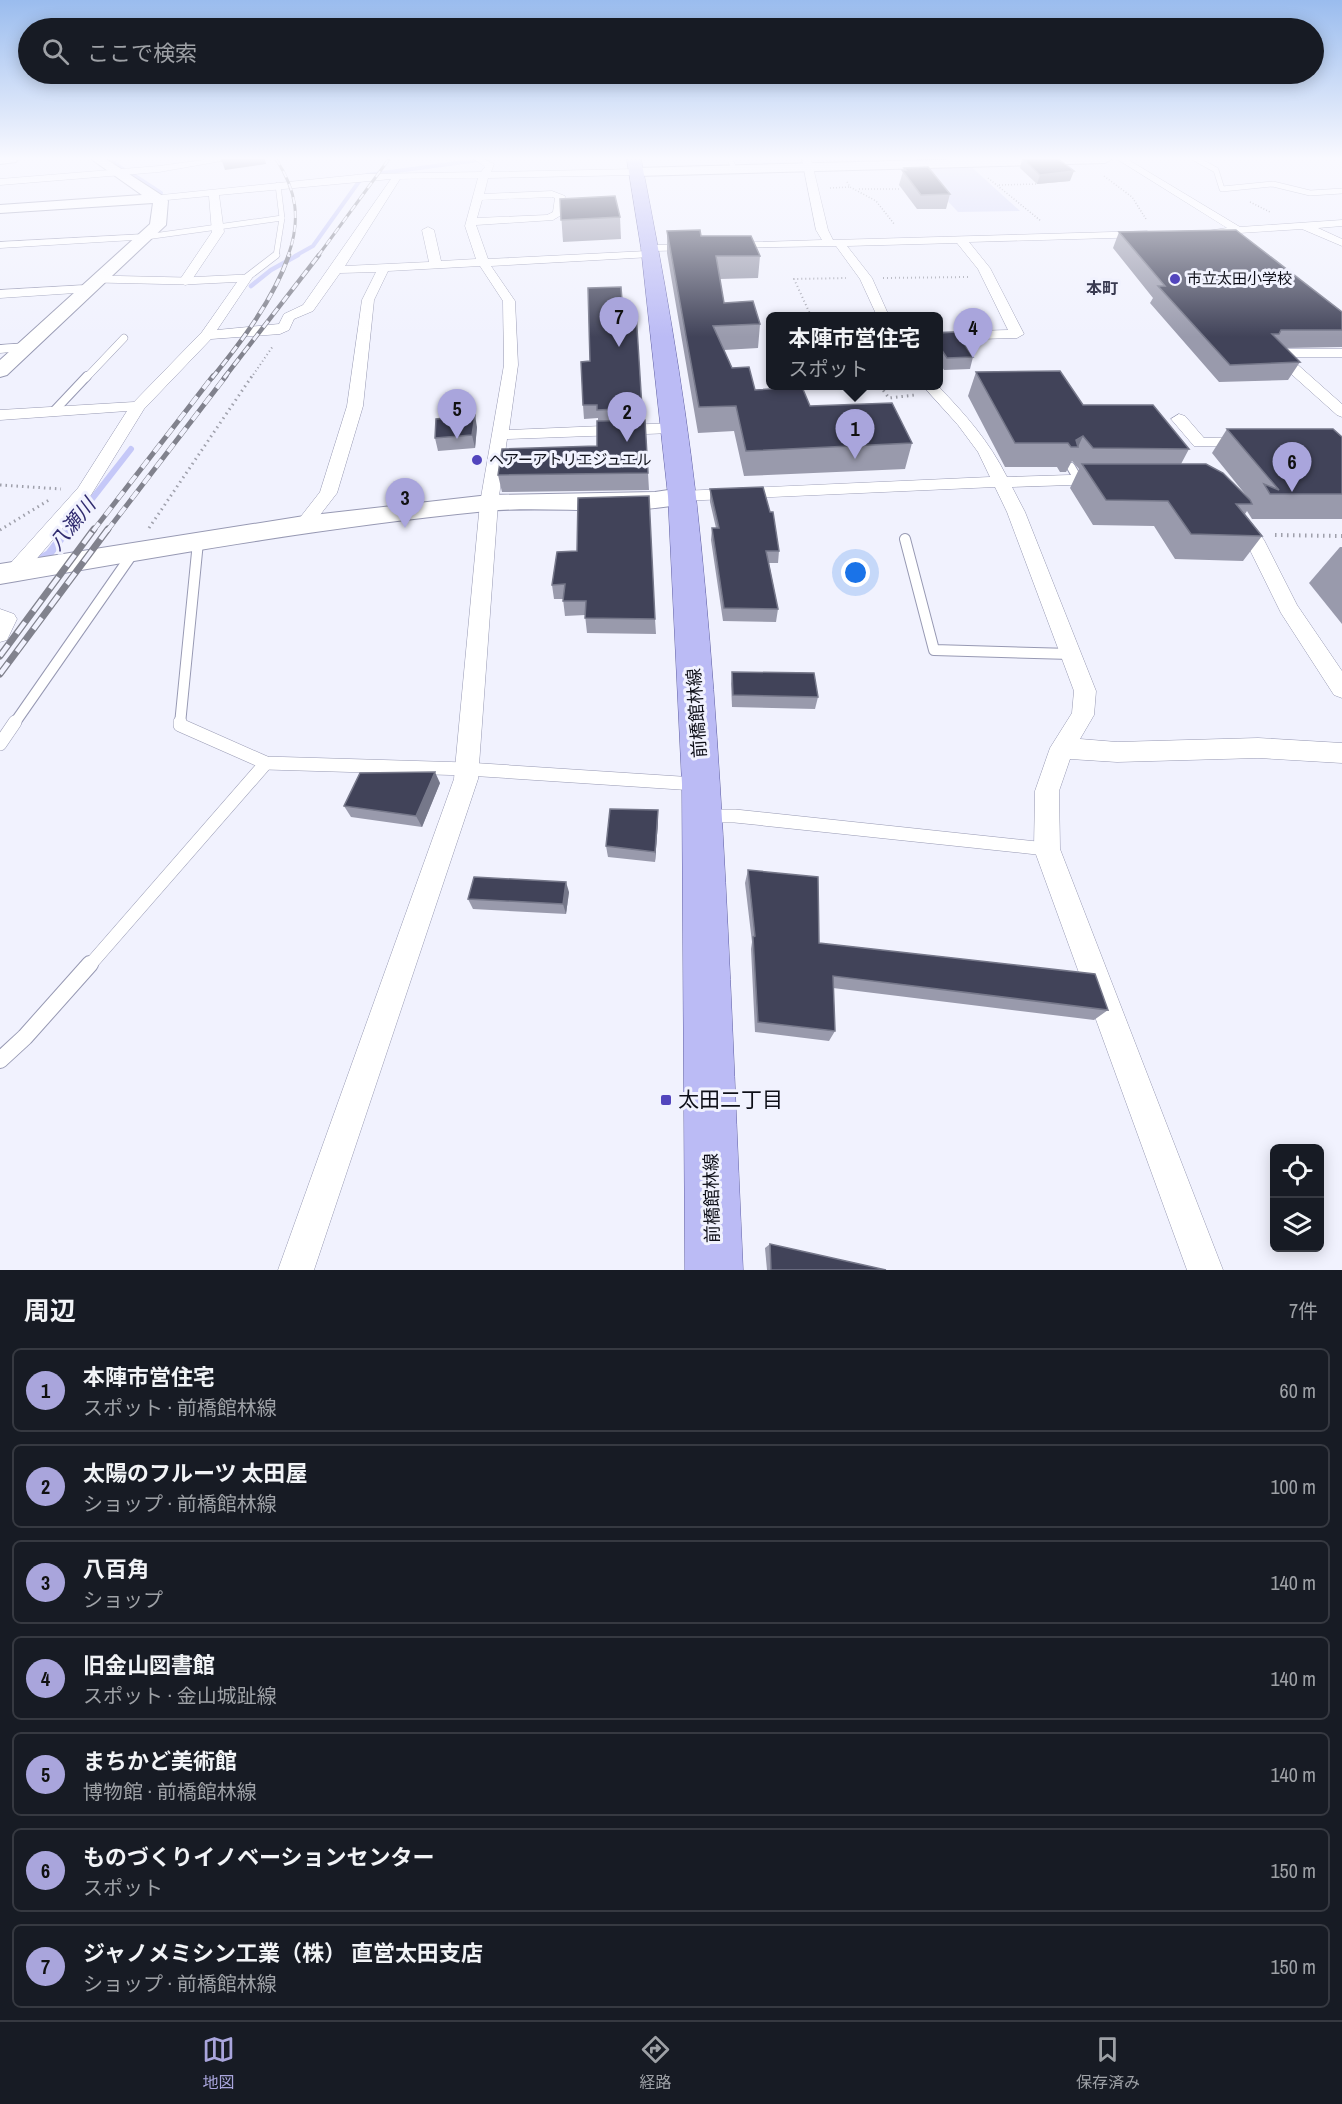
<!DOCTYPE html>
<html lang="ja">
<head>
<meta charset="utf-8">
<style>
	body { margin:0; font-family:"Archivo Narrow","Noto Sans JP",sans-serif; background:#242831; color:#f1f3f6 }
	.controls { position:absolute; right:18px; bottom:18px; display:grid; overflow:hidden; border-radius:9px; box-shadow:0 3px 15px #0003 }
	.controls button { width:54px; height:54px; display:grid; place-items:center; padding:0; border:0; border-bottom:2px solid #363941; background:#171b24; color:#f1f3f6; font:30px sans-serif }
	.you { position:absolute; left:856px; top:573px; width:21px; height:21px; margin:-15px; border:4px solid #fff; border-radius:50%; background:#1a73e8; box-shadow:0 0 0 9px #1a73e833 }
	.badge { display:grid; place-items:center; width:39px; height:39px; border-radius:50%; background:#a9a5dc; color:#111; font-size:20px; font-weight:700 }
	.pin { position:absolute; translate:-50% -50px; filter:drop-shadow(0 2px 3px #0008) }
	.pin::after { content:''; position:absolute; top:32px; width:21px; height:18px; background:inherit; clip-path:polygon(0 0,100% 0,50% 100%) }
	.popup { position:absolute; left:766px; top:312px; width:177px; height:78px; box-sizing:border-box; display:grid; place-content:center; border-radius:9px; background:#171b24; filter:drop-shadow(0 2px 4px #0005); font-size:20px; white-space:nowrap; color:#9ea1a6 }
	.popup b { font-size:22px; color:#f1f3f6 }
	.popup::after { content:''; position:absolute; left:50%; top:100%; margin-left:-12px; border:12px solid transparent; border-top-color:#171b24 }
	.list { margin:0; padding:0; list-style:none }
	h2 { display:flex; justify-content:space-between; align-items:center; height:78px; margin:0; padding:0 24px; font-size:26px }
	h2 small { font-size:20px; font-weight:400; color:#9ea1a6 }
	.list li { display:grid; grid-template-columns:39px 1fr auto; gap:18px; align-items:center; box-sizing:border-box; height:84px; margin:0 12px 12px; padding:0 12px; border:2px solid #363941; border-radius:9px }
	.list b { display:block; font-size:22px; white-space:nowrap }
	.list p { margin:0; font-size:20px; white-space:nowrap; color:#9ea1a6 }
	.list em { font-size:20px; font-style:normal; color:#9ea1a6 }
	.icon { flex:none; width:33px; height:33px; fill:none; stroke:currentColor; stroke-width:2; stroke-linecap:round; stroke-linejoin:round }
	.map { position:relative; flex:none; width:1342px; height:1270px; overflow:hidden }
	.search { position:absolute; background:#171b24; box-shadow:0 3px 15px #0003; left:18px; right:18px; top:18px; height:66px; display:flex; align-items:center; gap:15px; box-sizing:border-box; padding:0 21px; border-radius:33px; color:#9ea1a6; font-size:22px }
	.sheet { height:750px; background:#171b24 }
	nav { display:flex; justify-content:space-around; align-items:center; box-sizing:border-box; height:84px; border-top:2px solid #363941; background:#171b24; font-size:16px; color:#9ea1a6 }
	nav a { display:grid; justify-items:center; gap:3px }
	nav .on { color:#a9a5dc }
	.map>svg:first-child { display:block }
	.green { fill:#d6d9f7 }
	.lines { fill:none; stroke-linecap:round; stroke-linejoin:round }
	.stream-far3 { stroke:#c5c8f8; stroke-width:4 }
	.stream-far2 { stroke:#c5c8f8; stroke-width:4.5 }
	.stream-far1 { stroke:#c5c8f8; stroke-width:6 }
	.stream { stroke:#c5c8f8; stroke-width:8 }
	.lane-far5-casing { stroke:#9799b3; stroke-width:6 }
	.lane-far4-casing { stroke:#9799b3; stroke-width:8 }
	.lane-far3-casing { stroke:#9799b3; stroke-width:10 }
	.lane-far2-casing { stroke:#9799b3; stroke-width:12 }
	.lane-far1-casing { stroke:#9799b3; stroke-width:14 }
	.lane-casing { stroke:#9799b3; stroke-width:18 }
	.street-casing { stroke:#9799b3; stroke-width:1 }
	.secondary-casing { stroke:#9799b3; stroke-width:2 }
	.primary-casing { stroke:#6161a4; stroke-width:1 }
	.path-far3 { stroke:#9fa0ab; stroke-width:1.5; stroke-dasharray:1 2; stroke-linecap:butt }
	.path-far2 { stroke:#9fa0ab; stroke-width:2; stroke-dasharray:1 3; stroke-linecap:butt }
	.path-far1 { stroke:#9fa0ab; stroke-width:3; stroke-dasharray:1.5 4; stroke-linecap:butt }
	.path { stroke:#9fa0ab; stroke-width:4; stroke-dasharray:1.5 4.5; stroke-linecap:butt }
	.lane-far5 { stroke:#fff; stroke-width:5 }
	.lane-far4 { stroke:#fff; stroke-width:7 }
	.lane-far3 { stroke:#fff; stroke-width:8 }
	.lane-far2 { stroke:#fff; stroke-width:10 }
	.lane-far1 { stroke:#fff; stroke-width:13 }
	.lane { stroke:#fff; stroke-width:16 }
	.street { fill:#fff; fill-rule:evenodd }
	.secondary { fill:#fff; fill-rule:evenodd }
	.primary { fill:#bbbbf5; fill-rule:evenodd }
	.rail-far3-casing { stroke:#81828d; stroke-width:3 }
	.rail-far2-casing { stroke:#81828d; stroke-width:4.5 }
	.rail-far1-casing { stroke:#81828d; stroke-width:5 }
	.rail-casing { stroke:#81828d; stroke-width:7 }
	.rail-far3 { stroke:#f1f2fe; stroke-width:2; stroke-dasharray:7; stroke-linecap:butt }
	.rail-far2 { stroke:#f1f2fe; stroke-width:3; stroke-dasharray:8; stroke-linecap:butt }
	.rail-far1 { stroke:#f1f2fe; stroke-width:4; stroke-dasharray:10; stroke-linecap:butt }
	.rail { stroke:#f1f2fe; stroke-width:4.5; stroke-dasharray:14; stroke-linecap:butt }
	.wall { fill:#999aac }
	.shaded-wall { fill:#76788a }
	.building { fill:#414359; stroke:#76788a; stroke-width:1.5 }
	.poi-dot { fill:#5245bd; stroke:#f1f2fe; stroke-width:2 }
	.labels { text-anchor:middle; stroke-width:6; stroke-linejoin:round; paint-order:stroke }
	.far-poi-label { font-size:15px; fill:#0e0f18; stroke:#f1f2fe; text-anchor:start }
	.far-neighbourhood-label { font-size:16px; font-weight:bold; fill:#393a50; stroke:#f1f2fe }
	.street-label { font-size:18px; fill:#0e0f18; stroke:#f1f2fe }
	.water-label { font-size:20px; font-style:italic; fill:#302b6f; stroke:#f1f2fe }
	.near-poi-label { font-size:21px; fill:#0e0f18; stroke:#f1f2fe; text-anchor:start }
</style>
</head>
<body>
<div class="map">
<svg width="1342" height="1270" viewBox="0 0 1342 1270">
	<rect width="100%" height="100%" fill="#f1f2fe"/>
	<polygon class="green" points="966,162 1020,211 958,212 913,164"/>
	<g class="lines">
		<g class="stream-far3">
			<polyline points="108,159 123,169"/>
			<polyline points="132,174 161,193"/>
			<polyline points="367,175 487,159"/>
			<polyline points="295,256 313,246 363,176"/>
		</g>
		<polyline class="stream-far2" points="251,286 271,270 298,255"/>
		<polyline class="stream-far1" points="67,531 131,449"/>
		<polyline class="stream" points="35,562 49,554 68,529"/>
		<g class="lane-far5-casing">
			<g id="lane-far5">
				<polyline points="730,159 734,169"/>
				<polyline points="1196,159 1216,170 1222,189 1273,184 1310,193 1342,191"/>
				<polyline points="146,237 282,218"/>
				<polyline points="276,256 282,218 278,185"/>
			</g>
		</g>
		<g class="lane-far4-casing">
			<g id="lane-far4">
				<polyline points="97,279 185,281 246,278 276,255"/>
				<polyline points="86,378 124,338"/>
			</g>
		</g>
		<g class="lane-far3-casing">
			<g id="lane-far3">
				<polyline points="54,411 87,376"/>
				<polyline points="1071,467 1078,479"/>
			</g>
		</g>
		<g class="lane-far2-casing">
			<g id="lane-far2">
				<polyline points="905,539 934,650 1071,654"/>
				<polyline points="14,724 133,553"/>
				<polyline points="180,724 198,542"/>
			</g>
		</g>
		<g class="lane-far1-casing">
			<g id="lane-far1">
				<polyline points="180,722 180,725 266,763 467,769 695,784"/>
				<polyline points="0,744 15,722"/>
				<polyline points="710,816 735,816 1046,849"/>
				<polyline points="89,966 266,763"/>
			</g>
		</g>
		<g class="lane-casing">
			<polyline id="lane" points="0,1060 25,1037 90,964"/>
		</g>
		<g class="street-casing">
			<g id="street">
				<polygon points="210,159 233,159 159,172 0,185 0,179 159,166"/>
				<path d="M474 159H484L494 164 491 172 636 169 641 172 636 175 488 178 484 194 552 191 565 196 563 214 553 220 476 225 488 259 647 251 644 248 650 245 694 244 700 247 694 250 654 251 657 254 651 257 491 266 515 301 518 365 509 430 673 423 681 428 673 433 507 439 498 503 478 779 314 1270H278L454 779 480 503 504 365 503 301 480 266 388 271 374 300 363 406 337 493 310 528 304 530 295 524 320 492 347 406 362 300 376 272 340 273 313 311 294 319 289 330 280 334 211 339 144 409 91 495 22 576H8L5 571 8 566 78 488 127 411 0 420V410L134 402 202 332 242 275 252 278 217 330 279 324 284 314 303 305 391 179 219 195 224 232 189 284 185 285 179 281 212 232 209 196 156 201 151 198 152 196 366 174 481 172 485 167ZM478 178 465 226 476 259 441 261 434 230 428 227 422 230 429 262 345 266 400 179ZM552 197 555 198 553 212 547 215 477 218 482 200Z"/>
				<polygon points="802,159 811,159 828,230 833,240 1147,231 1153,234 1147,237 969,242 990,268 1024,334 1017,338 939,340 939,332 1008,330 978,269 957,243 847,246 872,278 889,316 877,316 860,279 836,246 724,248 722,246 728,243 822,240 816,230"/>
				<polygon points="1117,159 1127,159 1240,227 1342,220 1342,226 1318,228 1342,239 1342,246 1302,229 1207,235 1207,231 1227,228"/>
				<polygon points="146,234 152,237 150,239 0,248 0,242"/>
				<polygon points="86,285 92,289 90,292 0,298 0,290"/>
				<polygon points="27,343 34,347 32,350 0,353 0,345"/>
				<polygon points="1276,349 1342,349 1342,357 1289,357 1342,404 1342,417 1337,415 1271,356 1271,350"/>
				<path d="M923 386H938C965 414 989 441 1007 477L1101 474 1110 479 1101 484 1012 487 1025 512 1096 691 1094 715 1080 739 1117 742 1258 738 1342 743V763L1258 758 1117 762 1070 759 1059 791 1060 849 1223 1270H1187L1034 849 1035 791 1050 748 1072 713 1074 691 1007 512 995 487 682 501 673 496 682 491 990 477 978 452 958 425Z"/>
				<polygon points="1179,414 1185,416 1204,438 1245,437 1253,442 1245,447 1194,446 1171,419"/>
				<polygon points="1240,515 1246,517 1264,540 1297,605 1342,671 1342,698 1334,695 1281,613 1248,546 1231,521"/>
				<polygon points="0,609 14,614 17,619 7,640 0,642"/>
			</g>
		</g>
		<g class="secondary-casing">
			<g id="secondary">
				<polygon points="0,159 18,159 16,162 0,164"/>
				<polygon points="91,159 106,159 166,198 168,201 166,225 7,375 0,377 0,360 150,224 153,203 0,213 0,205 142,195"/>
				<polygon points="970,159 1112,159 1105,163 636,176 629,172 636,168"/>
				<path d="M682 488 691 490 695 496 691 502C625 518 554 505 487 511 323 527 162 556 0 584V564L304 516 489 495 655 492Z"/>
			</g>
		</g>
		<g class="primary-casing">
			<path id="primary" d="M627 159H641C663 270 683 384 696 497 724 753 731 1012 743 1270H685L682 784 668 496 641 248Z"/>
		</g>
		<g class="path-far3">
			<polyline points="1104,176 1132,197 1146,219"/>
			<polyline points="988,178 1041,221"/>
			<polyline points="847,182 850,187 876,201 895,225"/>
			<polyline points="999,185 1037,184"/>
			<polyline points="830,188 850,187"/>
			<polyline points="859,189 901,189"/>
			<polyline points="1250,202 1270,212"/>
		</g>
		<g class="path-far2">
			<polyline points="883,278 969,277"/>
			<polyline points="811,316 794,279 846,278"/>
			<polyline points="251,378 273,346"/>
		</g>
		<g class="path-far1">
			<polyline points="880,386 889,398 915,395"/>
			<polyline points="0,485 61,489"/>
			<polyline points="149,528 252,376"/>
			<polyline points="0,530 49,500"/>
		</g>
		<polyline class="path" points="1275,535 1342,536"/>
		<use href="#lane-far5" class="lane-far5"/>
		<use href="#lane-far4" class="lane-far4"/>
		<use href="#lane-far3" class="lane-far3"/>
		<use href="#lane-far2" class="lane-far2"/>
		<use href="#lane-far1" class="lane-far1"/>
		<use href="#lane" class="lane"/>
		<use href="#street" class="street"/>
		<use href="#secondary" class="secondary"/>
		<use href="#primary" class="primary"/>
		<g class="rail-far3-casing">
			<g id="rail-far3">
				<path d="M276 159C297 191 301 220 288 256"/>
				<polyline points="318,256 389,159"/>
			</g>
		</g>
		<g class="rail-far2-casing">
			<g id="rail-far2">
				<path d="M212 378C242 341 273 300 289 255"/>
				<polyline points="224,378 319,255"/>
			</g>
		</g>
		<g class="rail-far1-casing">
			<g id="rail-far1">
				<polyline points="93,531 213,376"/>
				<polyline points="107,531 226,376"/>
			</g>
		</g>
		<g class="rail-casing">
			<g id="rail">
				<polyline points="0,656 94,529"/>
				<polyline points="0,674 108,529"/>
			</g>
		</g>
		<use href="#rail-far3" class="rail-far3"/>
		<use href="#rail-far2" class="rail-far2"/>
		<use href="#rail-far1" class="rail-far1"/>
		<use href="#rail" class="rail"/>
	</g>
	<g class="wall">
		<polygon points="1022,159 1058,159 1070,181 1037,184 1020,168"/>
		<polygon points="904,168 950,194 946,209 917,209 899,185"/>
		<polygon points="560,199 620,217 621,239 563,242"/>
		<polygon points="667,231 701,236 760,256 758,278 720,279 724,303 760,324 758,348 724,350 732,368 755,390 810,406 912,443 905,469 744,476 734,431 698,433 667,253"/>
		<polygon points="1119,232 1342,312 1342,347 1285,348 1300,362 1288,380 1219,382 1150,303 1153,298 1113,248"/>
		<polygon points="623,313 642,408 642,420 648,473 649,490 502,492 498,475 597,446 598,418 584,419 583,405 590,361"/>
		<polygon points="939,333 973,357 970,369 944,370 939,362"/>
		<polygon points="976,372 1083,405 1189,449 1181,464 1249,499 1212,453 1227,429 1342,437 1342,519 1252,519 1247,511 1245,514 1262,536 1243,561 1175,559 1154,526 1093,525 1070,488 1079,469 1072,461 1066,472 1060,472 1057,467 1005,467 968,396"/>
		<polygon points="477,427 475,448 438,451 435,438"/>
		<polygon points="710,489 779,551 778,563 769,563 778,609 776,622 723,621 711,540 712,528 716,528 710,502"/>
		<polygon points="1340,547 1342,547 1342,624 1309,583"/>
		<polygon points="557,552 655,619 656,634 587,633 585,615 565,616 563,599 554,599 552,585"/>
		<polygon points="732,672 818,697 815,709 732,707 731,684"/>
		<polygon points="440,783 422,827 351,817 344,806"/>
		<polygon points="658,810 658,822 655,862 608,857 606,846"/>
		<polygon points="748,870 819,943 1108,1010 1094,1020 833,988 835,1031 829,1041 755,1032 751,949 752,942 745,883"/>
		<polygon points="569,892 566,914 473,909 468,899"/>
		<polygon points="770,1244 886,1270 767,1270 765,1248"/>
	</g>
	<g class="shaded-wall">
		<polygon points="236,159 265,159 266,164 225,170 222,161"/>
		<polygon points="1074,171 1070,181 1037,184 1040,175"/>
		<polygon points="475,415 477,427 475,448 472,435"/>
		<polygon points="1083,436 1078,447 1076,440"/>
		<polygon points="435,772 440,783 422,827 416,816"/>
		<polygon points="658,810 658,822 655,862 655,852"/>
		<polygon points="566,882 569,892 566,914 563,904"/>
	</g>
	<g class="building">
		<polygon points="221,159 236,159 222,161"/>
		<polygon points="1023,159 1058,159 1074,171 1040,175"/>
		<polygon points="928,167 950,194 921,195 902,170 906,170 904,168"/>
		<polygon points="615,196 620,217 561,220 560,199"/>
		<polygon points="700,230 701,236 751,236 760,256 716,256 724,303 753,301 760,324 713,326 732,368 749,367 755,390 802,387 810,406 892,403 912,443 746,451 736,406 699,407 667,231"/>
		<polygon points="1236,230 1342,312 1342,330 1281,330 1279,334 1272,334 1300,362 1230,365 1158,286 1165,286 1119,232"/>
		<polygon points="621,287 623,313 636,312 642,408 597,410 597,405 583,405 581,362 590,361 588,288"/>
		<polygon points="956,332 973,357 947,358 939,346 939,333"/>
		<polygon points="1060,371 1083,405 1153,405 1189,449 1093,448 1083,436 1076,440 1078,447 1071,447 1068,443 1015,443 976,372"/>
		<polygon points="475,415 472,435 435,438 436,419"/>
		<polygon points="645,420 648,473 498,475 502,449 597,446 597,421"/>
		<polygon points="1227,429 1333,429 1342,437 1342,494 1270,494 1264,484 1279,490"/>
		<polygon points="1082,464 1206,464 1223,473 1250,500 1252,504 1236,504 1262,536 1191,534 1168,501 1106,500"/>
		<polygon points="763,487 770,512 773,512 779,551 766,551 778,609 724,608 712,528 719,528 710,489"/>
		<polygon points="649,496 655,619 585,618 586,601 563,601 565,584 552,585 557,552 577,551 578,498"/>
		<polygon points="732,672 814,673 818,697 733,695"/>
		<polygon points="435,772 416,816 344,806 360,773"/>
		<polygon points="610,809 658,810 655,852 606,846"/>
		<polygon points="748,870 818,877 819,943 1095,974 1108,1010 833,976 835,1031 758,1022 753,937 755,936"/>
		<polygon points="474,877 566,882 563,904 468,899"/>
		<polygon points="770,1244 886,1270 771,1270"/>
	</g>
	<linearGradient id="sky" x2="0" y2="1"><stop stop-color="#9abcee"/><stop offset="0.47" stop-color="#f9f9ff"/><stop offset="1" stop-color="#f9f9ff" stop-opacity="0"/></linearGradient>
	<rect width="1342" height="337" fill="url(#sky)"/>
	<g class="poi-dot">
		<circle cx="1175" cy="279" r="6"/>
		<circle cx="477" cy="460" r="6"/>
		<rect x="660" y="1094" width="12" height="12" rx="3"/>
	</g>
	<g class="labels">
		<g class="far-poi-label">
			<text x="1187" y="284">市立太田小学校</text>
			<text x="489" y="465">ヘアーアトリエジュエル</text>
		</g>
		<g class="far-neighbourhood-label">
			<text x="1102" y="294">本町</text>
		</g>
		<g class="street-label">
			<text transform="translate(697 713) rotate(-94)" y="6">前橋館林線</text>
			<text transform="translate(712 1198) rotate(-91)" y="6">前橋館林線</text>
		</g>
		<g class="water-label">
			<text transform="translate(72 524) rotate(-51)" y="7">八瀬川</text>
		</g>
		<g class="near-poi-label">
			<text x="678" y="1107">太田二丁目</text>
		</g>
	</g>
</svg>
<div class="controls">
<button><svg class="icon" aria-label="locate" viewBox="0 0 24 24"><circle cx="12" cy="12" r="6"/><path d="M12 2v4M12 18v4M2 12h4M18 12h4"/></svg></button>
<button><svg class="icon" aria-label="layers" viewBox="0 0 24 24"><path d="M12 4l9 5-9 5-9-5zM3 14l9 5 9-5"/></svg></button>
</div>
<div class="you"></div>
<div class="pin badge" style="left:855px;top:459px">1</div>
<div class="popup"><b>本陣市営住宅</b>スポット</div>
<div class="pin badge" style="left:627px;top:442px">2</div>
<div class="pin badge" style="left:405px;top:528px">3</div>
<div class="pin badge" style="left:973px;top:358px">4</div>
<div class="pin badge" style="left:457px;top:439px">5</div>
<div class="pin badge" style="left:1292px;top:492px">6</div>
<div class="pin badge" style="left:619px;top:347px">7</div>
<div class="search"><svg class="icon" aria-label="search" viewBox="0 0 24 24"><circle cx="10" cy="10" r="6"/><path d="M15 15l6 6"/></svg>ここで検索</div>
</div>
<section class="sheet">
<h2>周辺<small>7件</small></h2>
<ul class="list">
<li><span class="badge">1</span><div><b>本陣市営住宅</b><p>スポット · 前橋館林線</p></div><em>60 m</em></li>
<li><span class="badge">2</span><div><b>太陽のフルーツ 太田屋</b><p>ショップ · 前橋館林線</p></div><em>100 m</em></li>
<li><span class="badge">3</span><div><b>八百角</b><p>ショップ</p></div><em>140 m</em></li>
<li><span class="badge">4</span><div><b>旧金山図書館</b><p>スポット · 金山城趾線</p></div><em>140 m</em></li>
<li><span class="badge">5</span><div><b>まちかど美術館</b><p>博物館 · 前橋館林線</p></div><em>140 m</em></li>
<li><span class="badge">6</span><div><b>ものづくりイノベーションセンター</b><p>スポット</p></div><em>150 m</em></li>
<li><span class="badge">7</span><div><b>ジャノメミシン工業（株） 直営太田支店</b><p>ショップ · 前橋館林線</p></div><em>150 m</em></li>
</ul>
</section>
<nav>
<a class="on"><svg class="icon" aria-label="map" viewBox="0 0 24 24"><path d="M3 6l6-2 6 2 6-2v14l-6 2-6-2-6 2zM9 4v14M15 6v14"/></svg>地図</a>
<a><svg class="icon" aria-label="directions" viewBox="0 0 24 24"><path d="M12 3l9 9-9 9-9-9zM9 14v-3h6M13 9l2 2-2 2"/></svg>経路</a>
<a><svg class="icon" aria-label="saved" viewBox="0 0 24 24"><path d="M7 4h10v16l-5-4-5 4z"/></svg>保存済み</a>
</nav>
</body>
</html>
